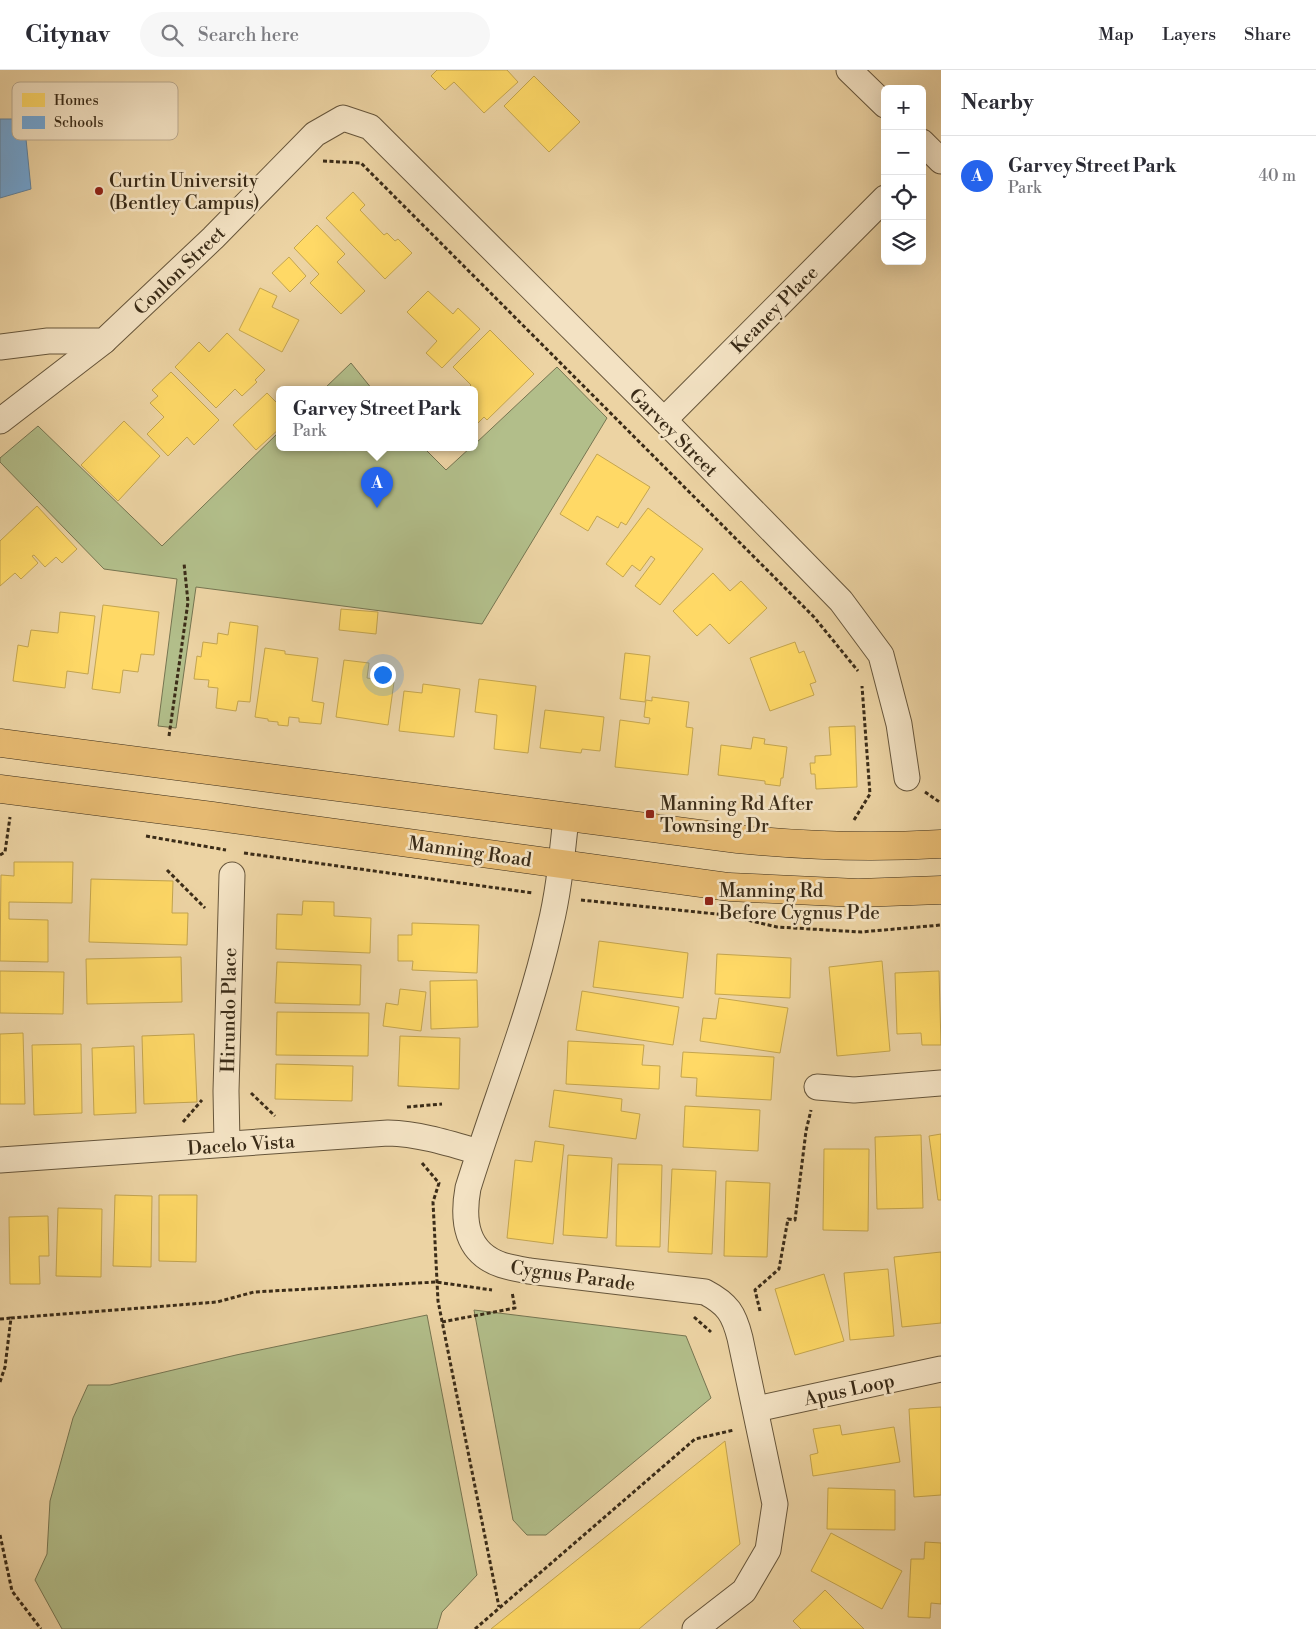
<!DOCTYPE html>
<html lang="en">
<head>
<meta charset="utf-8">
<style>
	body { margin:0; font-family:"Libre Bodoni",serif; background:#f7f7f7; color:#2b2b33 }
	.controls { position:absolute; right:15px; top:15px; display:grid; overflow:hidden; border-radius:8px; box-shadow:0 5px 20px #0002 }
	.controls button { width:45px; height:45px; display:grid; place-items:center; padding:0; border:0; border-bottom:1px solid #e1e1e2; background:#fff; color:#2b2b33; font:25px sans-serif }
	.you { position:absolute; left:382px; top:604px; width:18px; height:18px; margin:-12px; border:4px solid #fff; border-radius:50%; background:#1a73e8; box-shadow:0 0 0 8px #1a73e833 }
	.badge { display:grid; place-items:center; width:32px; height:32px; border-radius:50%; background:#2563eb; color:#fff; font-size:16px; font-weight:700 }
	.pin { position:absolute; translate:-50% -41px; filter:drop-shadow(0 1px 2px #0008) }
	.pin::after { content:''; position:absolute; top:26px; width:18px; height:15px; background:inherit; clip-path:polygon(0 0,100% 0,50% 100%) }
	.popup { position:absolute; left:276px; top:316px; width:202px; height:65px; box-sizing:border-box; display:grid; place-content:center; border-radius:8px; background:#fff; filter:drop-shadow(0 1px 4px #0005); font-size:16px; white-space:nowrap; color:#7c7c81 }
	.popup b { font-size:19px; color:#2b2b33 }
	.popup::after { content:''; position:absolute; left:50%; top:100%; margin-left:-10px; border:10px solid transparent; border-top-color:#fff }
	.list { margin:0; padding:0; list-style:none }
	h2 { display:flex; justify-content:space-between; align-items:center; height:65px; margin:0; padding:0 20px; font-size:21px }
	h2 small { font-size:16px; font-weight:400; color:#7c7c81 }
	.list li { display:grid; grid-template-columns:32px 1fr auto; gap:15px; align-items:center; box-sizing:border-box; height:80px; padding:0 20px; border-top:1px solid #e1e1e2 }
	.list b { display:block; font-size:19px; white-space:nowrap }
	.list p { margin:0; font-size:16px; white-space:nowrap; color:#7c7c81 }
	.list em { font-size:16px; font-style:normal; color:#7c7c81 }
	.icon { flex:none; width:28px; height:28px; fill:none; stroke:currentColor; stroke-width:2; stroke-linecap:round; stroke-linejoin:round }
	.map { position:relative; flex:none; width:941px; height:1559px; overflow:hidden }
	header { display:flex; align-items:center; gap:30px; box-sizing:border-box; height:70px; padding:0 25px; background:#fff; border-bottom:1px solid #e1e1e2 }
	header strong { font-size:24px }
	nav { display:flex; gap:28px; margin-inline-start:auto; font-size:18px }
	.search { width:350px; height:45px; background:#f7f7f7; display:flex; align-items:center; gap:12px; box-sizing:border-box; padding:0 18px; border-radius:28px; color:#7c7c81; font-size:19px }
	main { display:flex }
	aside { flex:1; background:#fff }
	.map>svg:first-child { display:block }
	.green { fill:#b2be8a; stroke:#767551 }
	.homes { fill:#ffd966; stroke:#c4a54f }
	.schools { fill:#6fa8dc; stroke:#5f83a1 }
	.lines { fill:none; stroke-linecap:round; stroke-linejoin:round }
	.minor-casing { stroke:#67563b; stroke-width:27 }
	.primary-casing { stroke:#3b2c18; stroke-width:29 }
	.path { stroke:#3b2c18; stroke-width:3; stroke-dasharray:4 2.5; stroke-linecap:butt }
	.minor { stroke:#f3e2c3; stroke-width:25 }
	.primary { stroke:#e6ba72; stroke-width:28 }
	.poi-dot { fill:#8f2418; stroke:#f3e2c3; stroke-width:2 }
	.labels { text-anchor:middle; stroke-width:5; stroke-linejoin:round; paint-order:stroke }
	.poi-label { font-size:19px; fill:#3b2c18; stroke:#f3e2c3; text-anchor:start }
	.street-label { font-size:19px; fill:#3b2c18; stroke:#f3e2c3 }
	.key { fill:#f3e2c3; stroke:#bcab90; stroke-width:1 }
	.key-label { font-size:14px; fill:#3b2c18 }
</style>
</head>
<body>
<header>
<strong>Citynav</strong>
<div class="search"><svg class="icon" aria-label="search" viewBox="0 0 24 24"><circle cx="10" cy="10" r="6"/><path d="M15 15l6 6"/></svg>Search here</div>
<nav><a>Map</a><a>Layers</a><a>Share</a></nav>
</header>
<main>
<div class="map">
<svg width="941" height="1559" viewBox="0 0 941 1559">
	<rect width="100%" height="100%" fill="#ecd3a3"/>
	<filter id="stains"><feTurbulence type="fractalNoise" baseFrequency=".004" numOctaves="4"/><feColorMatrix values="0 0 0 0 .2 0 0 0 0 .09 0 0 0 0 .02 0 0 0 .5 -.17"/></filter>
	<radialGradient id="worn" r=".72"><stop offset=".6" stop-color="#630" stop-opacity="0"/><stop offset="1" stop-color="#630" stop-opacity=".3"/></radialGradient>
	<g class="green">
		<polygon points="351,293 372,319 324,319"/>
		<polygon points="557,297 607,348 482,554 196,517 176,658 158,656 177,509 104,499 0,392 0,388 38,356 162,476 279,362 280,377 423,377 446,400 471,377 474,377 475,374"/>
		<polygon points="474,1240 686,1266 711,1328 546,1465 527,1465 513,1450"/>
		<polygon points="427,1245 477,1505 442,1542 437,1559 62,1559 35,1510 47,1484 50,1431 73,1348 88,1315 110,1315 236,1285"/>
	</g>
	<g class="homes">
		<polygon points="437,0 507,0 518,12 484,43 454,12 445,20 431,6"/>
		<polygon points="534,6 580,52 549,82 504,36"/>
		<polygon points="353,122 365,135 360,140 384,165 387,163 395,171 398,169 412,183 385,209 326,148"/>
		<polygon points="317,155 345,184 337,192 365,221 341,244 310,213 319,204 294,178"/>
		<polygon points="289,187 306,206 290,222 272,203"/>
		<polygon points="260,218 277,226 272,237 299,250 282,282 239,260"/>
		<polygon points="428,221 453,244 458,238 480,259 442,298 426,283 437,271 407,242"/>
		<polygon points="490,260 534,304 487,350 484,347 474,357 474,319 467,319 471,315 453,297"/>
		<polygon points="227,263 265,300 255,310 257,312 242,326 235,319 216,338 175,297 199,272 209,282"/>
		<polygon points="171,302 219,350 194,375 187,367 168,386 147,364 164,347 150,333 158,326 152,320"/>
		<polygon points="267,323 280,336 280,358 256,380 233,355"/>
		<polygon points="124,351 160,386 118,431 81,395"/>
		<polygon points="597,384 650,417 626,455 621,452 618,458 597,446 588,461 560,444"/>
		<polygon points="37,436 77,479 62,493 56,487 45,497 34,485 32,486 38,493 21,509 15,503 0,516 0,471"/>
		<polygon points="648,438 703,479 660,535 635,516 655,489 651,486 640,501 632,495 623,507 606,494"/>
		<polygon points="713,503 730,521 741,511 767,538 729,574 710,554 697,566 673,541"/>
		<polygon points="103,535 159,542 154,585 141,584 138,602 123,600 120,623 92,619"/>
		<polygon points="341,539 378,542 376,564 339,560"/>
		<polygon points="60,542 95,546 88,604 67,601 65,618 13,611 18,575 28,577 31,560 58,563"/>
		<polygon points="230,552 258,556 250,632 238,631 236,641 216,638 218,618 208,617 209,610 194,609 197,586 201,587 203,572 217,574 218,563 228,565"/>
		<polygon points="795,572 799,583 804,581 816,612 810,614 814,625 770,641 750,588"/>
		<polygon points="265,578 285,581 285,584 318,588 312,631 324,633 321,654 299,652 299,648 289,647 288,656 278,655 278,652 268,651 268,649 255,647"/>
		<polygon points="625,583 650,586 645,632 620,629"/>
		<polygon points="344,590 369,593 367,608 394,612 388,655 336,647"/>
		<polygon points="479,609 536,616 528,683 494,679 497,645 475,642"/>
		<polygon points="423,614 460,619 454,667 399,661 404,621 422,623"/>
		<polygon points="652,627 689,632 686,657 693,658 688,705 615,697 620,650 649,654 650,648 644,647 646,630 652,631"/>
		<polygon points="545,640 604,647 600,681 582,679 581,683 540,678"/>
		<polygon points="855,656 857,717 816,719 815,704 811,704 810,693 815,693 815,686 831,685 829,657"/>
		<polygon points="753,667 765,669 764,674 787,677 783,708 781,708 780,716 765,714 765,711 718,705 721,675 751,679"/>
		<polygon points="14,792 73,792 72,833 9,832 9,849 48,850 48,892 0,891 1,805 14,806"/>
		<polygon points="91,809 173,811 172,843 188,843 187,875 89,872"/>
		<polygon points="303,831 334,832 334,846 371,848 370,883 276,879 277,844 302,845"/>
		<polygon points="412,853 479,855 477,903 412,900 413,891 398,891 398,865 412,865"/>
		<polygon points="599,871 688,883 683,928 593,917"/>
		<polygon points="717,884 791,888 790,928 715,924"/>
		<polygon points="181,887 182,932 87,934 86,889"/>
		<polygon points="882,891 890,981 837,986 829,897"/>
		<polygon points="277,892 361,895 360,935 275,933"/>
		<polygon points="0,901 64,902 63,944 0,943"/>
		<polygon points="939,901 941,975 922,975 921,963 897,964 895,903"/>
		<polygon points="477,910 478,957 431,959 430,911"/>
		<polygon points="400,919 426,922 421,961 383,956 386,933 398,935"/>
		<polygon points="582,921 679,937 673,975 576,960"/>
		<polygon points="719,928 788,938 780,983 700,971 703,948 716,949"/>
		<polygon points="277,942 369,943 368,986 276,985"/>
		<polygon points="23,963 25,1034 0,1034 0,964"/>
		<polygon points="194,964 197,1032 144,1034 142,966"/>
		<polygon points="400,966 460,968 459,1019 398,1016"/>
		<polygon points="568,971 644,975 642,995 660,996 659,1019 566,1014"/>
		<polygon points="81,974 82,1043 34,1045 32,975"/>
		<polygon points="134,976 136,1043 94,1045 92,978"/>
		<polygon points="683,982 774,987 771,1030 696,1026 697,1008 681,1007"/>
		<polygon points="276,994 353,996 352,1031 275,1029"/>
		<polygon points="554,1020 622,1029 621,1041 640,1044 636,1069 549,1057"/>
		<polygon points="685,1036 760,1040 758,1081 683,1077"/>
		<polygon points="941,1064 941,1130 938,1130 929,1066"/>
		<polygon points="921,1065 923,1138 877,1139 875,1067"/>
		<polygon points="535,1071 564,1075 553,1174 507,1168 515,1090 532,1092"/>
		<polygon points="824,1079 869,1079 868,1161 823,1160"/>
		<polygon points="568,1085 612,1088 607,1168 563,1165"/>
		<polygon points="618,1094 662,1095 660,1177 616,1176"/>
		<polygon points="672,1099 716,1101 712,1184 668,1182"/>
		<polygon points="726,1111 770,1113 767,1187 724,1186"/>
		<polygon points="115,1125 152,1126 151,1197 113,1196"/>
		<polygon points="159,1125 197,1125 196,1192 159,1191"/>
		<polygon points="58,1138 102,1139 101,1207 56,1206"/>
		<polygon points="48,1146 49,1186 39,1186 40,1214 10,1214 9,1147"/>
		<polygon points="941,1182 941,1253 902,1257 894,1187"/>
		<polygon points="888,1199 894,1266 850,1270 844,1203"/>
		<polygon points="824,1204 844,1271 795,1285 775,1219"/>
		<polygon points="941,1337 941,1425 914,1427 909,1339"/>
		<polygon points="840,1355 842,1365 894,1357 900,1392 813,1406 810,1385 818,1383 813,1359"/>
		<polygon points="725,1371 740,1474 639,1559 491,1559"/>
		<polygon points="828,1418 895,1420 895,1460 827,1459"/>
		<polygon points="831,1463 902,1501 882,1539 811,1501"/>
		<polygon points="925,1472 941,1473 941,1534 931,1533 930,1548 908,1547 911,1489 924,1489"/>
		<polygon points="825,1520 864,1559 801,1559 793,1551"/>
	</g>
	<polygon class="schools" points="0,49 24,49 31,119 0,128"/>
	<g class="lines">
		<g class="minor-casing">
			<g id="minor">
				<polyline points="849,0 885,35"/>
				<polyline points="922,72 941,91"/>
				<polyline points="0,277 48,271 104,271 213,168 315,64 343,48 370,57 664,350 841,531 881,585 899,654 907,708"/>
				<polyline points="664,350 885,128"/>
				<polyline points="0,351 104,271"/>
				<path d="M566 748C562 784 559 821 550 857 530 946 495 1031 468 1118 462 1151 466 1183 502 1195 511 1198 520 1199 529 1201L705 1222C728 1234 734 1244 740 1268L775 1434 768 1480 744 1521 695 1559"/>
				<polyline points="817,1017 854,1020 941,1013"/>
				<polyline points="227,1074 226,1021 232,805"/>
				<path d="M0 1090 388 1063C420 1064 448 1073 479 1082"/>
				<polyline points="756,1339 941,1299"/>
			</g>
		</g>
		<g class="primary-casing">
			<g id="primary">
				<path d="M0 673 738 769C805 776 873 778 941 774"/>
				<polyline points="0,719 212,746 729,817 858,823 941,820"/>
			</g>
		</g>
		<g class="path">
			<polyline points="323,91 361,93 814,547 858,601"/>
			<polyline points="169,666 188,532 184,493"/>
			<polyline points="925,722 941,733"/>
			<polyline points="854,750 870,724 862,616"/>
			<polyline points="146,766 226,780"/>
			<polyline points="244,783 533,823"/>
			<polyline points="0,785 5,782 10,747"/>
			<polyline points="167,800 205,838"/>
			<polyline points="581,830 726,845 777,857 861,862 941,855"/>
			<polyline points="251,1023 275,1046"/>
			<polyline points="407,1037 442,1034"/>
			<polyline points="183,1052 202,1030"/>
			<polyline points="422,1093 439,1113 433,1132 438,1231 499,1537"/>
			<polyline points="760,1241 755,1220 779,1199 788,1149 795,1150 806,1061 811,1040"/>
			<polyline points="694,1247 711,1262"/>
			<polyline points="0,1249 11,1248"/>
			<polyline points="442,1252 515,1238 512,1222"/>
			<polyline points="0,1312 5,1297 11,1248 217,1232 254,1222 436,1212 492,1220"/>
			<polyline points="0,1465 12,1521 41,1559"/>
			<polyline points="475,1559 695,1369 734,1360"/>
		</g>
		<use href="#minor" class="minor"/>
		<use href="#primary" class="primary"/>
	</g>
	<g class="poi-dot">
		<circle cx="99" cy="121" r="5"/>
		<rect x="645" y="739" width="10" height="10" rx="2.5"/>
		<rect x="704" y="826" width="10" height="10" rx="2.5"/>
	</g>
	<g class="labels">
		<g class="poi-label">
			<text x="109" y="117">Curtin University<tspan x="109" dy="22">(Bentley Campus)</tspan></text>
			<text x="660" y="740">Manning Rd After<tspan x="660" dy="22">Townsing Dr</tspan></text>
			<text x="719" y="827">Manning Rd<tspan x="719" dy="22">Before Cygnus Pde</tspan></text>
		</g>
		<g class="street-label">
			<text transform="translate(179 200) rotate(-44)" y="7">Conlon Street</text>
			<text transform="translate(774 239) rotate(-45)" y="7">Keaney Place</text>
			<text transform="translate(674 362) rotate(45)" y="7">Garvey Street</text>
			<text transform="translate(470 781) rotate(8)" y="7">Manning Road</text>
			<text transform="translate(228 940) rotate(-89)" y="7">Hirundo Place</text>
			<text transform="translate(241 1074) rotate(-4)" y="7">Dacelo Vista</text>
			<text transform="translate(573 1205) rotate(8)" y="7">Cygnus Parade</text>
			<text transform="translate(849 1319) rotate(-12)" y="7">Apus Loop</text>
		</g>
	</g>
	<rect x="12" y="12" width="166" height="58" rx="8" class="key"/>
	<rect x="22" y="23" width="23" height="14" fill="#ffd966"/>
	<rect x="22" y="46" width="23" height="13" fill="#6fa8dc"/>
	<g class="key-label">
		<text x="54" y="35">Homes</text>
		<text x="54" y="57">Schools</text>
	</g>
	<rect width="100%" height="100%" filter="url(#stains)"/>
	<rect width="100%" height="100%" fill="url(#worn)"/>
</svg>
<div class="controls">
<button>+</button>
<button>−</button>
<button><svg class="icon" aria-label="locate" viewBox="0 0 24 24"><circle cx="12" cy="12" r="6"/><path d="M12 2v4M12 18v4M2 12h4M18 12h4"/></svg></button>
<button><svg class="icon" aria-label="layers" viewBox="0 0 24 24"><path d="M12 4l9 5-9 5-9-5zM3 14l9 5 9-5"/></svg></button>
</div>
<div class="you"></div>
<div class="pin badge" style="left:377px;top:438px">A</div>
<div class="popup"><b>Garvey Street Park</b>Park</div>
</div>
<aside>
<h2>Nearby<small></small></h2>
<ul class="list">
<li><span class="badge">A</span><div><b>Garvey Street Park</b><p>Park</p></div><em>40 m</em></li>
</ul>
</aside>
</main>
</body>
</html>
